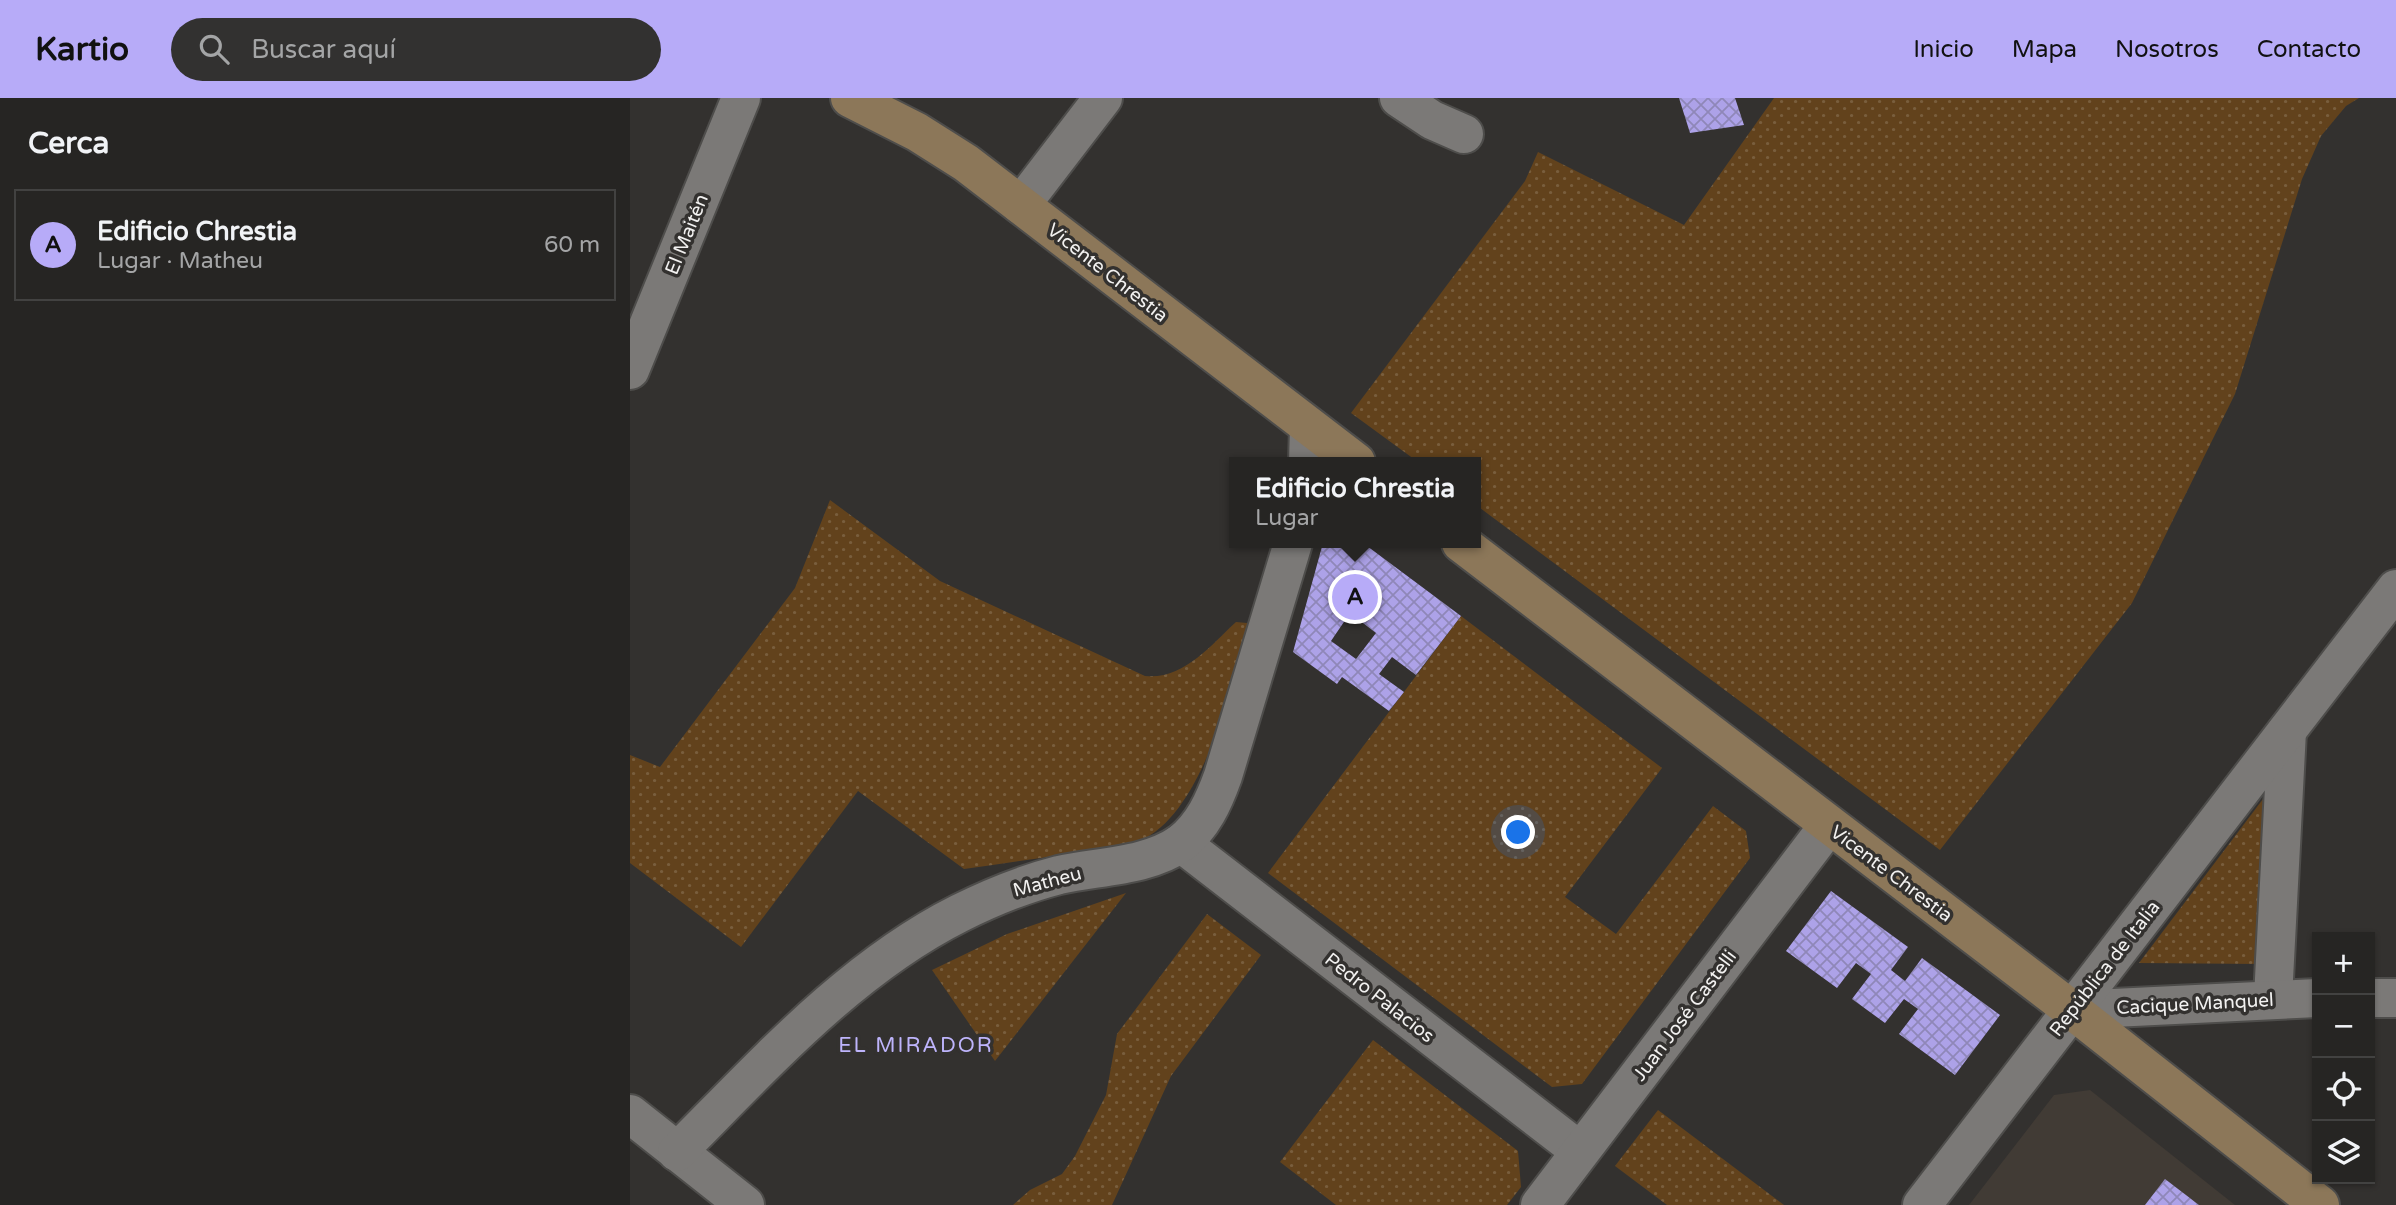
<!DOCTYPE html>
<html lang="es">
<head>
<meta charset="utf-8">
<style>
	body { margin:0; font-family:"Varela Round",sans-serif; background:#323130; color:#f1f3f6 }
	.controls { position:absolute; right:21px; bottom:21px; display:grid; overflow:hidden; border-radius:0px; box-shadow:0 2px 5px #0004 }
	.controls button { width:63px; height:63px; display:grid; place-items:center; padding:0; border:0; border-bottom:2px solid #424241; background:#262523; color:#f1f3f6; font:35px sans-serif }
	.you { position:absolute; left:889px; top:735px; width:24px; height:24px; margin:-18px; border:5px solid #fff; border-radius:50%; background:#1a73e8; box-shadow:0 0 0 10px #1a73e833 }
	.badge { display:grid; place-items:center; width:46px; height:46px; border-radius:50%; background:#b7abf8; color:#111; font-size:23px; font-weight:700 }
	.pin { position:absolute; translate:-50% -50%; border:4px solid #fff; box-shadow:0 2px 7px #0006 }
	.popup { position:absolute; left:599px; top:359px; width:252px; height:91px; box-sizing:border-box; display:grid; place-content:center; border-radius:0px; background:#262523; filter:drop-shadow(0 2px 5px #0005); font-size:23px; white-space:nowrap; color:#a4a5a6 }
	.popup b { font-size:26px; color:#f1f3f6 }
	.popup::after { content:''; position:absolute; left:50%; top:100%; margin-left:-14px; border:14px solid transparent; border-top-color:#262523 }
	.list { margin:0; padding:0; list-style:none }
	h2 { display:flex; justify-content:space-between; align-items:center; height:91px; margin:0; padding:0 28px; font-size:30px }
	h2 small { font-size:23px; font-weight:400; color:#a4a5a6 }
	.list li { display:grid; grid-template-columns:46px 1fr auto; gap:21px; align-items:center; box-sizing:border-box; height:112px; margin:0 14px 14px; padding:0 14px; border:2px solid #424241; border-radius:0px }
	.list b { display:block; font-size:26px; white-space:nowrap }
	.list p { margin:0; font-size:23px; white-space:nowrap; color:#a4a5a6 }
	.list em { font-size:23px; font-style:normal; color:#a4a5a6 }
	.icon { flex:none; width:38px; height:38px; fill:none; stroke:currentColor; stroke-width:2; stroke-linecap:round; stroke-linejoin:round }
	.map { position:relative; flex:none; width:1766px; height:1107px; overflow:hidden }
	header { display:flex; align-items:center; gap:42px; box-sizing:border-box; height:98px; padding:0 35px; background:#b7abf8; color:#111 }
	header strong { font-size:33px }
	nav { display:flex; gap:38px; margin-inline-start:auto; font-size:24px }
	.search { width:490px; height:63px; background:#323130; display:flex; align-items:center; gap:18px; box-sizing:border-box; padding:0 24px; border-radius:38px; color:#a4a5a6; font-size:26px }
	main { display:flex }
	aside { flex:1; background:#262523 }
	.map>svg:first-child { display:block }
	.built { fill:#413b35 }
	.grass { fill:url(#grass-dots) }
	.building { fill:url(#building-cross-hatch); fill-rule:evenodd }
	.lines { fill:none; stroke-linecap:round; stroke-linejoin:round }
	.minor-casing { stroke:#4e4d4b; stroke-width:42 }
	.secondary-casing { stroke:#4e4d4b; stroke-width:42 }
	.minor { stroke:#7b7977; stroke-width:38 }
	.secondary { stroke:#8c7759; stroke-width:38 }
	.labels { text-anchor:middle; stroke-width:7; stroke-linejoin:round; paint-order:stroke }
	.street-label { font-size:19px; fill:#f2f1f0; stroke:#33312f }
	.neighbourhood-label { font-size:21px; letter-spacing:2px; fill:#beb4fb; stroke:#33312f }
</style>
</head>
<body>
<header>
<strong>Kartio</strong>
<div class="search"><svg class="icon" aria-label="search" viewBox="0 0 24 24"><circle cx="10" cy="10" r="6"/><path d="M15 15l6 6"/></svg>Buscar aquí</div>
<nav><a>Inicio</a><a>Mapa</a><a>Nosotros</a><a>Contacto</a></nav>
</header>
<main>
<aside>
<h2>Cerca<small></small></h2>
<ul class="list">
<li><span class="badge">A</span><div><b>Edificio Chrestia</b><p>Lugar · Matheu</p></div><em>60 m</em></li>
</ul>
</aside>
<div class="map">
<svg width="1766" height="1107" viewBox="0 0 1766 1107">
	<defs>
		<pattern id="grass-dots" width="8" height="8" patternUnits="userSpaceOnUse" patternTransform="scale(1.75)"><rect width="8" height="8" fill="#62421c"/><path d="M2 2h.1M6 6h.1" fill="none" stroke="#795e3d" stroke-width="1.8" stroke-linecap="round"/></pattern>
		<pattern id="building-cross-hatch" width="8" height="8" patternUnits="userSpaceOnUse" patternTransform="scale(1.75)"><rect width="8" height="8" fill="#ada2e8"/><path d="M0 0l8 8M0 8l8-8" fill="none" stroke="#8f87b8"/></pattern>
	</defs>
	<rect width="100%" height="100%" fill="#33312f"/>
	<polygon class="built" points="1460,992 1605,1107 1339,1107 1424,997"/>
	<g class="grass">
		<polygon points="1144,0 1729,0 1716,8 1691,38 1672,81 1605,296 1502,505 1310,752 846,407 846,364 788,364 721,315 895,83 908,54 1054,127"/>
		<path d="M200 402 310 483 515 578C553 582 580 548 606 524L617 525 619 529C602 588 571 724 504 745 486 751 465 752 446 755 409 760 371 766 334 771L228 693 111 849 0 765V657L30 669 165 490Z"/>
		<polygon points="831,518 1032,670 935,799 986,836 1083,708 1116,733 1120,760 952,986 922,989 638,775"/>
		<polygon points="1633,701 1631,866 1509,865"/>
		<polygon points="496,795 365,963 302,872 377,836"/>
		<polygon points="577,816 631,857 541,978 482,1107 383,1107 400,1092 432,1076 445,1058 476,997 487,936"/>
		<polygon points="743,942 888,1053 891,1089 877,1107 706,1107 650,1064"/>
		<polygon points="1028,1012 1154,1107 1037,1107 985,1068"/>
	</g>
	<g class="building">
		<polygon points="1049,0 1105,0 1114,27 1060,35"/>
		<path d="M693 445H733L831 518 786 577 762 559 749 576 774 594 759 613 712 579 707 586 663 554ZM720 515 746 535 726 561 701 543Z"/>
		<polygon points="1201,793 1278,849 1261,872 1275,883 1292,860 1370,917 1325,977 1269,936 1288,911 1274,901 1255,925 1222,901 1241,876 1226,865 1207,890 1156,853"/>
		<polygon points="1535,1081 1569,1107 1515,1107"/>
	</g>
	<g class="lines">
		<g class="minor-casing">
			<g id="minor">
				<polyline points="769,0 802,22 834,36"/>
				<polyline points="391,107 473,0"/>
				<polyline points="0,272 111,0"/>
				<polyline points="678,364 679,329"/>
				<polyline points="551,745 950,1053"/>
				<polyline points="1643,900 1657,633"/>
				<polyline points="1740,900 1766,900"/>
				<polyline points="1442,912 1687,900"/>
				<polyline points="0,1016 115,1107"/>
				<path d="M47 1054C133 968 220 870 330 815 362 799 394 786 429 777 468 768 517 769 551 745 573 728 584 703 593 678L663 445"/>
				<polyline points="910,1107 1199,727"/>
				<polyline points="1292,1107 1766,491"/>
			</g>
		</g>
		<g class="secondary-casing">
			<g id="secondary">
				<polyline points="220,0 287,34 336,65 726,364"/>
				<polyline points="831,445 1442,912 1690,1107"/>
			</g>
		</g>
		<use href="#minor" class="minor"/>
		<use href="#secondary" class="secondary"/>
	</g>
	<g class="labels">
		<g class="street-label">
			<text transform="translate(56 136) rotate(-68)" y="7">El Maitén</text>
			<text transform="translate(478 174) rotate(38)" y="7">Vicente Chrestia</text>
			<text transform="translate(1262 775) rotate(37)" y="7">Vicente Chrestia</text>
			<text transform="translate(417 783) rotate(-15)" y="7">Matheu</text>
			<text transform="translate(1474 870) rotate(-52)" y="7">República de Italia</text>
			<text transform="translate(750 899) rotate(38)" y="7">Pedro Palacios</text>
			<text transform="translate(1565 905) rotate(-3)" y="7">Cacique Manquel</text>
			<text transform="translate(1054 917) rotate(-53)" y="7">Juan José Castelli</text>
		</g>
		<g class="neighbourhood-label">
			<text x="286" y="954">EL MIRADOR</text>
		</g>
	</g>
</svg>
<div class="controls">
<button>+</button>
<button>−</button>
<button><svg class="icon" aria-label="locate" viewBox="0 0 24 24"><circle cx="12" cy="12" r="6"/><path d="M12 2v4M12 18v4M2 12h4M18 12h4"/></svg></button>
<button><svg class="icon" aria-label="layers" viewBox="0 0 24 24"><path d="M12 4l9 5-9 5-9-5zM3 14l9 5 9-5"/></svg></button>
</div>
<div class="you"></div>
<div class="pin badge" style="left:725px;top:499px">A</div>
<div class="popup"><b>Edificio Chrestia</b>Lugar</div>
</div>
</main>
</body>
</html>
